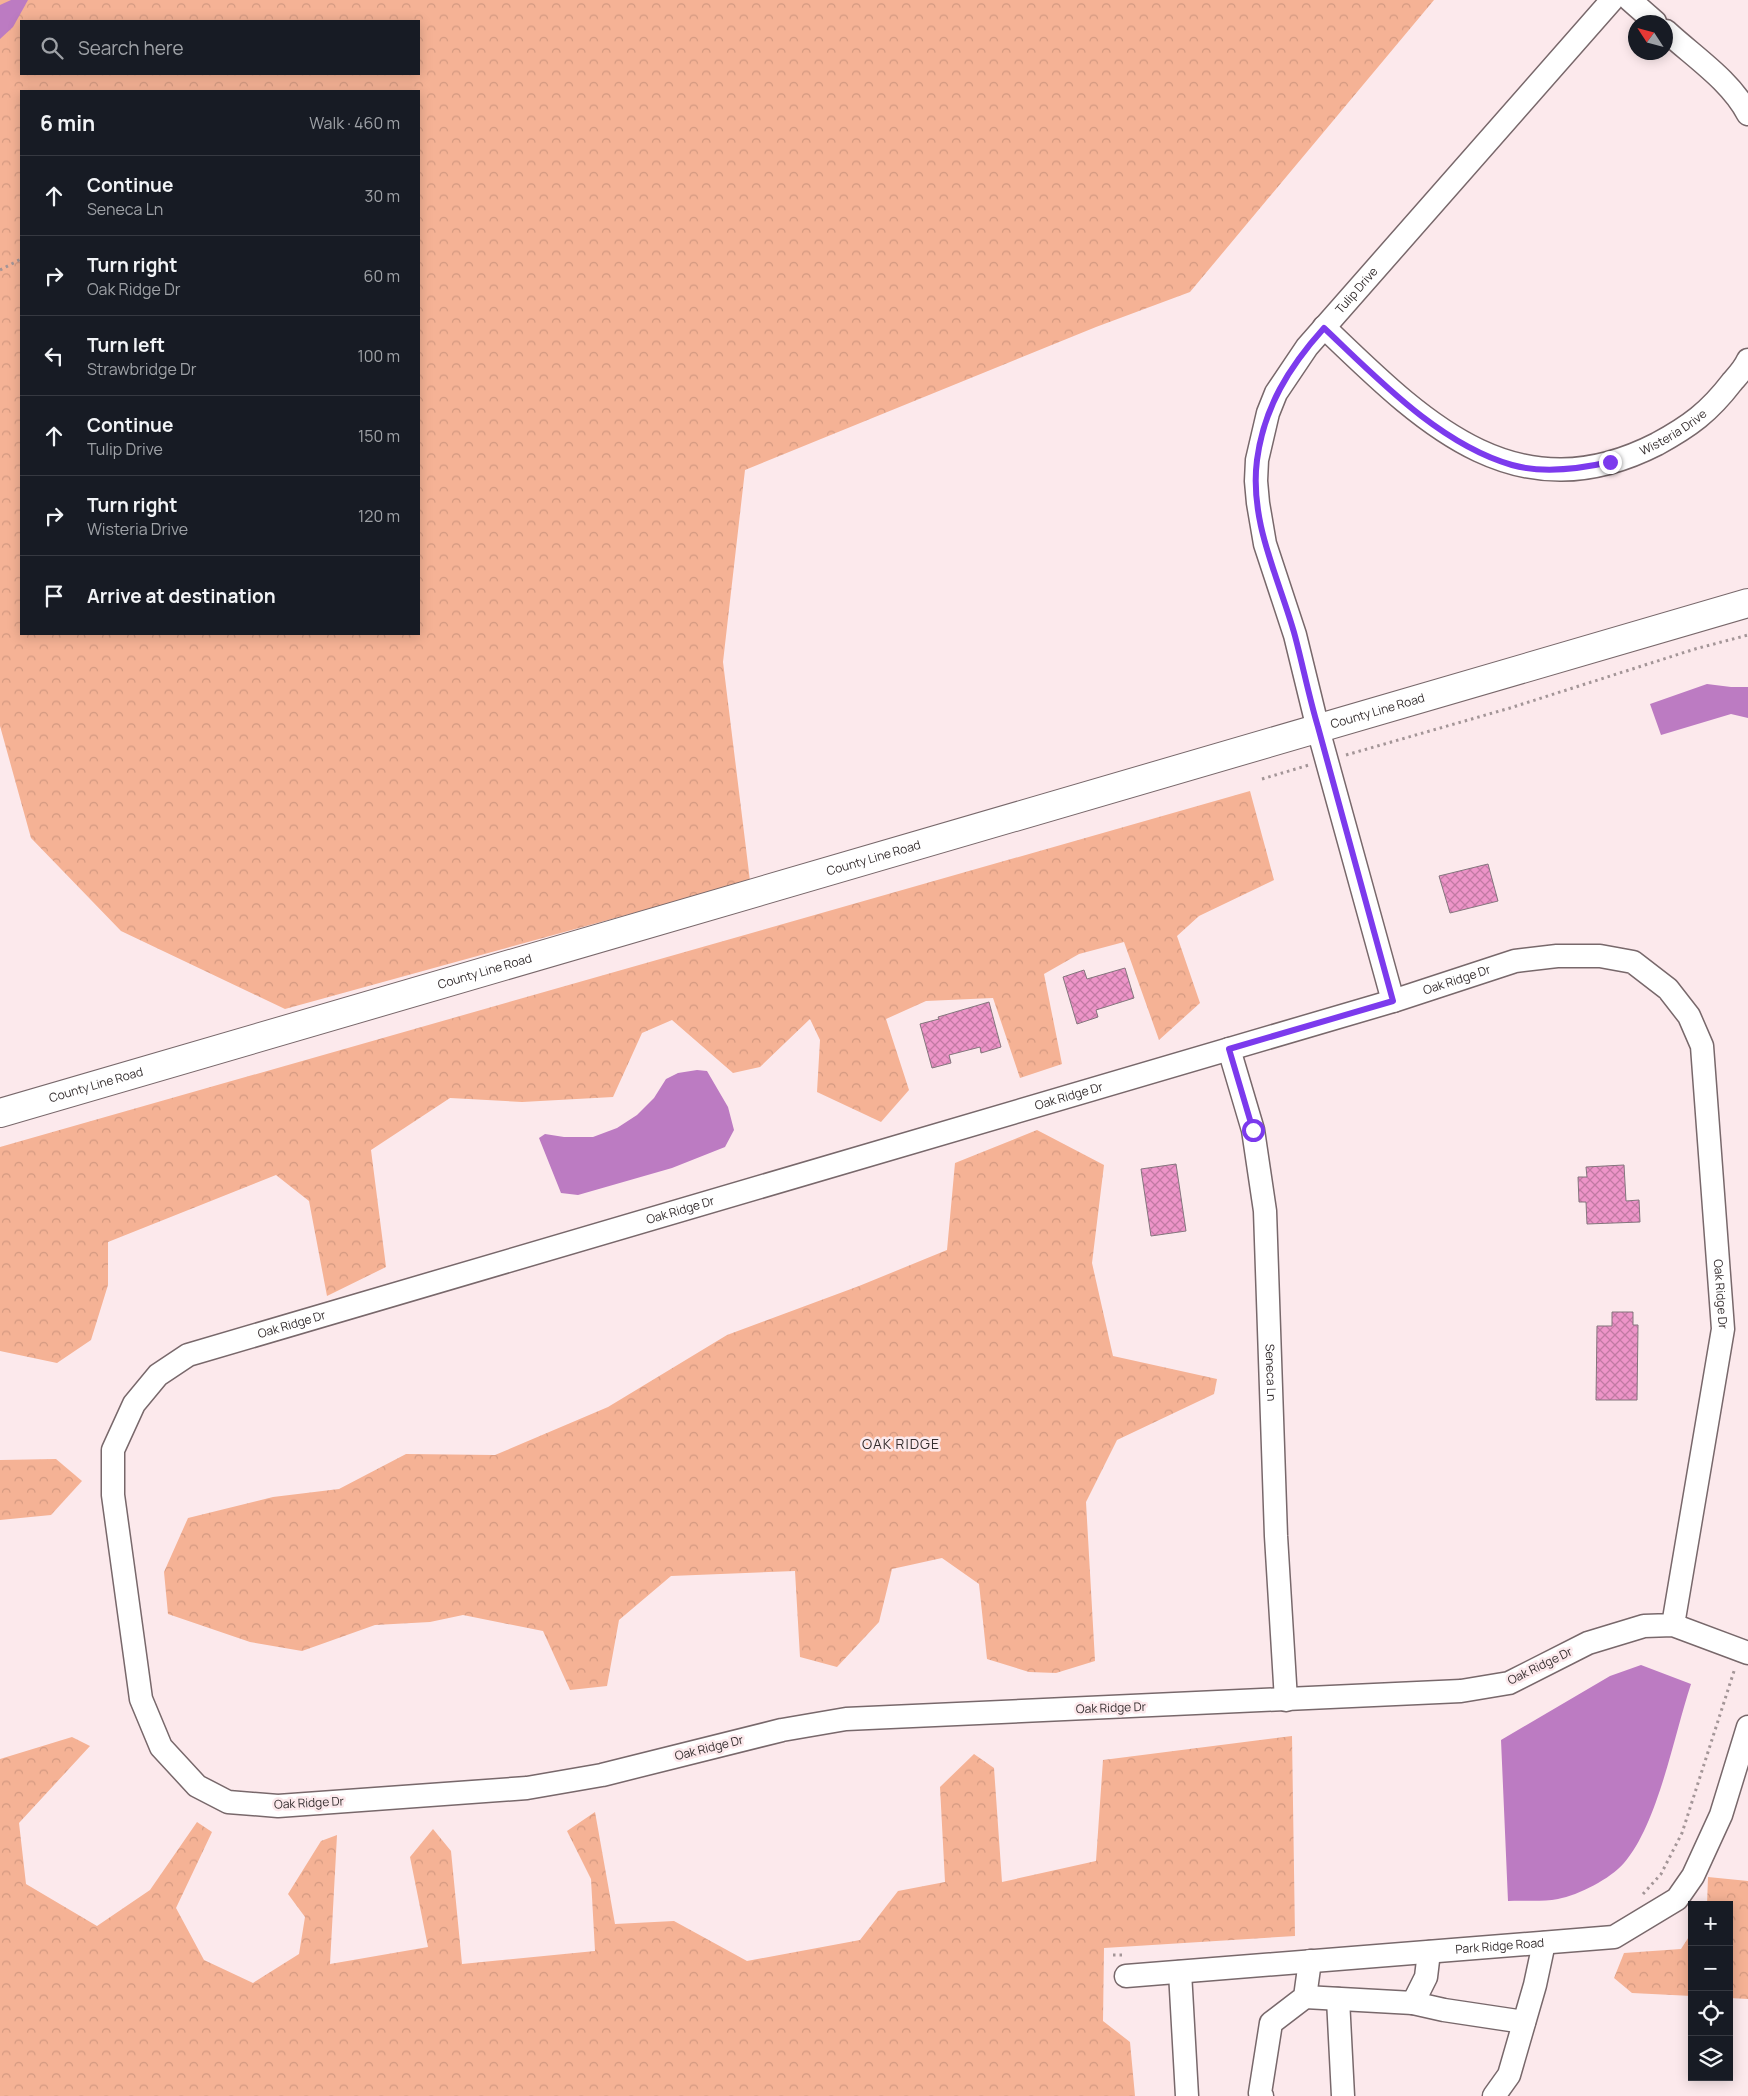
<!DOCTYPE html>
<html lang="en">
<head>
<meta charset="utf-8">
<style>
	body { margin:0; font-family:Manrope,sans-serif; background:#242831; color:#f1f3f6 }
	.controls { position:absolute; right:15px; bottom:15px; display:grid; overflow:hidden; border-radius:0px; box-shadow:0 2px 12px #0003 }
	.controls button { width:45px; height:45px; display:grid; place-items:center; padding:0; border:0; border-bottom:1px solid #363941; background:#171b24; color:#f1f3f6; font:25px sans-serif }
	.compass { position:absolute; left:1628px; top:15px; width:45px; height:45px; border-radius:50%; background:#171b24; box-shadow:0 2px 12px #0003; rotate:306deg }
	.stop { position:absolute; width:15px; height:15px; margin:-11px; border:4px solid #7c3aed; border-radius:50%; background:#fff }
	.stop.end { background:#7c3aed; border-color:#fff; box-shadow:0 1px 5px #0008 }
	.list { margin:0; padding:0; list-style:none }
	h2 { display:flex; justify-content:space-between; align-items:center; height:65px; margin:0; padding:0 20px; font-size:21px }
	h2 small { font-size:16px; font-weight:400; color:#9ea1a6 }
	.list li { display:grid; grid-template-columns:32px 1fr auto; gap:15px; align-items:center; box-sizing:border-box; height:80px; padding:0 20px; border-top:1px solid #363941 }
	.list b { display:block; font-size:19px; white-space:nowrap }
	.list p { margin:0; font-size:16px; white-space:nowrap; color:#9ea1a6 }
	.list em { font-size:16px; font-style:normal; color:#9ea1a6 }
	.icon { flex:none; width:28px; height:28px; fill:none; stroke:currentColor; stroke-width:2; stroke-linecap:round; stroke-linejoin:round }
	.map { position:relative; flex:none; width:1748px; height:2096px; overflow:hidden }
	.search { position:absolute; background:#171b24; box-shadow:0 2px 12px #0003; left:20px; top:20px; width:400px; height:55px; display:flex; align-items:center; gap:12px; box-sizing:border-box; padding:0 18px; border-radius:0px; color:#9ea1a6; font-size:19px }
	.panel { position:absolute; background:#171b24; box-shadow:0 2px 12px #0003; left:20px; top:90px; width:400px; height:545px; border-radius:0px }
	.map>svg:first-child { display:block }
	.forest { fill:url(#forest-crowns); fill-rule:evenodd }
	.water { fill:#bc7bc2 }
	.building { fill:url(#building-cross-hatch); stroke:#84757d }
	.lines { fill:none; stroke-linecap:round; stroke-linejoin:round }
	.minor-casing { stroke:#78686b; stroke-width:25 }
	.major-casing { stroke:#78686b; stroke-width:30 }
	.path { stroke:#a39597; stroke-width:3; stroke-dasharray:2.5 4; stroke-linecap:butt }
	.minor { stroke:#fff; stroke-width:22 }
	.major { stroke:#fff; stroke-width:28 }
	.route { stroke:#7c3aed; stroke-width:6 }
	.labels { text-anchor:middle; stroke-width:5; stroke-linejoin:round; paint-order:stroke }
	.street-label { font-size:12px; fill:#352e2f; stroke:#fce9ec }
	.neighbourhood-label { font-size:14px; letter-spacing:1px; fill:#352e2f; stroke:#fce9ec }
</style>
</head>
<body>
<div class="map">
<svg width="1748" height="2096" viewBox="0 0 1748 2096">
	<defs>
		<pattern id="forest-crowns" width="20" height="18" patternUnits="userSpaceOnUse" patternTransform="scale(1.25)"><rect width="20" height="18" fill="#f5b295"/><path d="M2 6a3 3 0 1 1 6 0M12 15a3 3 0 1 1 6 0" fill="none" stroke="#d39981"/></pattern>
		<pattern id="building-cross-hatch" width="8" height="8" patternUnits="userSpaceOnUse" patternTransform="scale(1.25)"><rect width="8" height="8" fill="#ed94c8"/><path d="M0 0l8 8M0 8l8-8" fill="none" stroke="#c179a3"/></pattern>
	</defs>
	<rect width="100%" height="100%" fill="#fce9ec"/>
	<g class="forest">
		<path d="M0 0H1434L1190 292 1096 327 745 470 723 662 750 881 285 1009 121 931 31 838 0 726ZM21 21H419V74H21ZM21 91H419V634H21Z"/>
		<polygon points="1250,791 1274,880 1199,916 1177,936 1200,1003 1159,1040 1124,942 1079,954 1044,974 1062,1064 1020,1078 993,998 926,1001 886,1019 909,1090 881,1122 817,1092 820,1040 810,1019 760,1067 733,1073 672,1020 642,1033 613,1097 522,1102 450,1098 371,1150 386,1267 327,1296 309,1201 276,1175 108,1242 108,1285 91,1340 57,1363 0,1351 0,1147"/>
		<polygon points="1037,1130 1104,1165 1092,1263 1113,1356 1217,1379 1214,1394 1117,1440 1086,1502 1095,1661 1056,1673 1029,1672 987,1659 979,1584 942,1558 892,1569 879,1622 837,1667 800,1657 795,1571 671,1576 619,1620 607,1686 570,1690 543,1631 463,1615 430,1622 375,1625 302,1651 250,1642 168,1614 164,1572 188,1518 273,1497 339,1489 406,1454 495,1455 608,1407 727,1335 859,1286 947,1250 955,1163"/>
		<polygon points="56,1459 82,1481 51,1515 0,1520 0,1460"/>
		<polygon points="1292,1736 1295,1936 1104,1948 1103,2021 1130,2042 1135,2096 0,2096 0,1759 72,1737 90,1746 19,1823 26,1884 97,1926 150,1890 197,1822 212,1832 176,1908 204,1960 253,1983 299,1954 305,1917 288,1894 321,1841 337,1835 330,1964 428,1947 410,1857 433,1829 451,1851 462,1964 595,1951 591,1879 567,1831 595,1812 615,1924 674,1921 747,1961 860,1940 898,1891 945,1882 940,1787 974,1754 994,1768 1002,1882 1096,1861 1103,1760"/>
		<polygon points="1708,1877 1748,1881 1748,1999 1729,1998 1729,1905 1707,1905"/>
		<polygon points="1692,1932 1692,1996 1632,1993 1614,1978 1624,1953 1681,1949"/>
	</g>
	<g class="water">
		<polygon points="11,0 28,0 13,27 0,39 0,5"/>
		<polygon points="1707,684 1731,687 1748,687 1748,718 1731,714 1661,735 1650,704"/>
		<polygon points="697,1070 707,1071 728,1107 734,1130 725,1147 672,1168 578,1195 561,1193 539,1138 545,1134 564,1137 593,1137 617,1128 637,1115 654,1098 666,1079 678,1073"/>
		<path d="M1641 1665 1691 1684C1674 1735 1658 1824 1624 1863 1610 1879 1579 1895 1558 1899 1542 1902 1524 1900 1508 1901L1501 1740 1610 1676Z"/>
	</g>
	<g class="building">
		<polygon points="1488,864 1498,901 1450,913 1439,876"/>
		<polygon points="1125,968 1134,998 1096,1010 1098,1017 1077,1024 1063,977 1084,970 1087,979"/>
		<polygon points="989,1002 1001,1047 981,1053 980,1047 949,1055 951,1063 932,1068 920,1024 939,1019 938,1017"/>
		<polygon points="1176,1164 1186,1231 1151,1236 1141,1169"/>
		<polygon points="1624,1165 1626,1201 1639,1200 1640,1222 1587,1224 1586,1202 1579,1202 1578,1177 1587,1177 1586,1167"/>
		<polygon points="1612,1312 1633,1312 1633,1325 1638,1325 1637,1400 1596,1400 1597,1326 1612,1326"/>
	</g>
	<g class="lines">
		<g class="minor-casing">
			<g id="minor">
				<polyline points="1630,0 1655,22"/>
				<path d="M1666 31C1694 57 1730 80 1748 114"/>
				<path id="s1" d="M1324 327C1421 420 1514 517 1657 444 1690 426 1709 412 1732 382 1738 375 1744 369 1748 360"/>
				<path id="s2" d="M1393 1001 1318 729 1295 635 1265 544 1258 503 1256 481 1257 460 1268 413 1276 393 1307 347 1612 0"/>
				<path id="s3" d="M1229 1049 1253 1130 1265 1211 1276 1536 1286 1700"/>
				<path id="s4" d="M1673 1625 1644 1626 1588 1643 1509 1683 1461 1691 846 1719 782 1730 602 1775 527 1788 278 1806 228 1802 197 1786 161 1747 141 1699 113 1495V1450L134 1404 158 1375 188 1355 1393 1001 1515 961 1557 956H1600L1633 962 1668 989 1689 1016 1702 1046 1723 1329 1673 1625 1748 1653"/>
				<polyline points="1180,1972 1187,2096"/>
				<path id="s5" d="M1126 1976 1614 1937 1677 1899 1693 1876 1721 1815 1748 1727"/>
				<polyline points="1305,1997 1413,2003 1426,1977 1429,1952"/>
				<polyline points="1338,1999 1343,2096"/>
				<polyline points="1413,2003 1444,2010 1524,2022"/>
				<polyline points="1262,2096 1260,2093 1271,2023 1305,1997 1310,1961"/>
				<polyline points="1494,2096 1509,2075 1535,1985 1544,1943"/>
			</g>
		</g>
		<g class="major-casing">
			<g id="major">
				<path id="s6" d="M0 1113 1748 603"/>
			</g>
		</g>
		<g class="path">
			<polyline points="0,270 21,259"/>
			<polyline points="1346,755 1510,708 1695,649 1748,635"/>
			<polyline points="1262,779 1309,765"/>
			<polyline points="1643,1894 1661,1874 1682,1833 1735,1668"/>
			<polyline points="1113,1955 1124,1955"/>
		</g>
		<use href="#minor" class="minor"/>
		<use href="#major" class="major"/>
	</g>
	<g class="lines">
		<path class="route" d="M1253 1130 1229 1049 1393 1001C1368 909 1343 818 1318 727 1309 697 1303 666 1295 636 1279 578 1249 522 1257 460 1264 407 1289 367 1324 328 1377 378 1439 444 1512 465 1544 474 1579 469 1610 462"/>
	</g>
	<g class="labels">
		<g class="street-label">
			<text dy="4" stroke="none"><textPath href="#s2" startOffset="760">Tulip Drive</textPath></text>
			<text dy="4" stroke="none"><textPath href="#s1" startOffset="404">Wisteria Drive</textPath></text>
			<text dy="4" stroke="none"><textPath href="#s6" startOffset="1435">County Line Road</textPath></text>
			<text dy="4" stroke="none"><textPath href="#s6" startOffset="910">County Line Road</textPath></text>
			<text dy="4" stroke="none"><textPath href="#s6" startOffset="505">County Line Road</textPath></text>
			<text dy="4" stroke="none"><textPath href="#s4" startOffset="3305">Oak Ridge Dr</textPath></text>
			<text dy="4" stroke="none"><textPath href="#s6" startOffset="100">County Line Road</textPath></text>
			<text dy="4" stroke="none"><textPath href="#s4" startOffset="2900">Oak Ridge Dr</textPath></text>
			<text dy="4" stroke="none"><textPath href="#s4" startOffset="2495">Oak Ridge Dr</textPath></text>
			<text dy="4" stroke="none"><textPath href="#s4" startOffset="3845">Oak Ridge Dr</textPath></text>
			<text dy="4" stroke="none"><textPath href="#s4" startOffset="2090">Oak Ridge Dr</textPath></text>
			<text dy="4" stroke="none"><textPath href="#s3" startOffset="328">Seneca Ln</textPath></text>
			<text transform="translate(1540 1666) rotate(-26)" y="4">Oak Ridge Dr</text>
			<text transform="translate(1111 1708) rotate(-2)" y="4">Oak Ridge Dr</text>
			<text transform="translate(709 1748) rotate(-14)" y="4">Oak Ridge Dr</text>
			<text transform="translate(309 1803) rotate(-3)" y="4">Oak Ridge Dr</text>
			<text dy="4" stroke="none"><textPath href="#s5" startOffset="375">Park Ridge Road</textPath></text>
		</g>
		<g class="neighbourhood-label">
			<text x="901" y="1449">OAK RIDGE</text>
		</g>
	</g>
</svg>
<div class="controls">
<button>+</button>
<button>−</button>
<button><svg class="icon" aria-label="locate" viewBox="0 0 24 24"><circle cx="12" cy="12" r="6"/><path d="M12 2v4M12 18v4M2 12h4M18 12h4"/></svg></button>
<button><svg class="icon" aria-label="layers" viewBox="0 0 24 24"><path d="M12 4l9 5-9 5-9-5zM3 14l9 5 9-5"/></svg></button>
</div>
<svg class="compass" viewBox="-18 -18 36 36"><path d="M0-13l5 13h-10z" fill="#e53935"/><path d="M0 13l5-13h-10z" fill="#9ea1a6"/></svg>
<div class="stop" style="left:1253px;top:1130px"></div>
<div class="stop end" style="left:1610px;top:462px"></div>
<div class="search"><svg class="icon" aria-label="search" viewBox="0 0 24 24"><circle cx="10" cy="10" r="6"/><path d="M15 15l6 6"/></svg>Search here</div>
<section class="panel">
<h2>6 min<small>Walk · 460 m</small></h2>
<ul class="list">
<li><svg class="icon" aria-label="ahead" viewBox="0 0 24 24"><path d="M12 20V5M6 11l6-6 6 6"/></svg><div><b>Continue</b><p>Seneca Ln</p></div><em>30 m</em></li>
<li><svg class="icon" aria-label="right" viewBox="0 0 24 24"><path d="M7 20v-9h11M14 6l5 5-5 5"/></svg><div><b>Turn right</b><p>Oak Ridge Dr</p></div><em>60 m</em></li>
<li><svg class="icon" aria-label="left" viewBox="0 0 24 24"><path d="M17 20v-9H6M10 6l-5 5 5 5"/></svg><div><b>Turn left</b><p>Strawbridge Dr</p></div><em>100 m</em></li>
<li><svg class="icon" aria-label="ahead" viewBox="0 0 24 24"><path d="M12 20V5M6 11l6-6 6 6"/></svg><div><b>Continue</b><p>Tulip Drive</p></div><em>150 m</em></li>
<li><svg class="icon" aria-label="right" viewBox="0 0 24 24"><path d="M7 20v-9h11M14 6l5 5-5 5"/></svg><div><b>Turn right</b><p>Wisteria Drive</p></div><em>120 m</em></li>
<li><svg class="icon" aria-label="arrive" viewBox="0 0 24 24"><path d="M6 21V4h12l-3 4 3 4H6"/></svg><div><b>Arrive at destination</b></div></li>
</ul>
</section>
</div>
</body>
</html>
